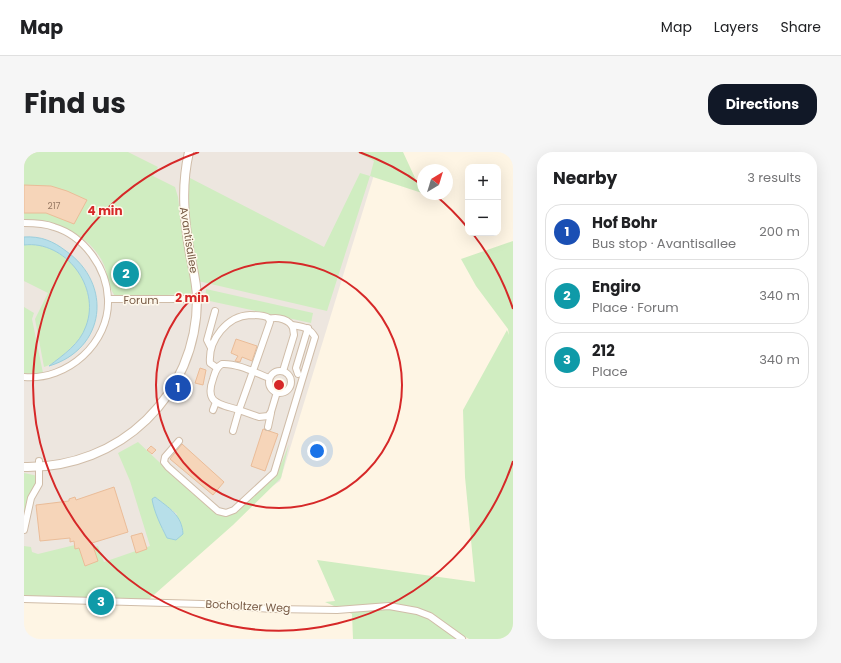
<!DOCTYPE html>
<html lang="en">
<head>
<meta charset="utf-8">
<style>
	body { margin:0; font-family:Poppins,sans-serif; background:#f6f6f6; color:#202124 }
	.controls { position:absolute; right:12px; top:12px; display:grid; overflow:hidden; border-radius:8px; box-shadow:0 4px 16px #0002 }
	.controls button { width:36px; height:36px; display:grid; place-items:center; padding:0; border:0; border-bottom:1px solid #e0e0e0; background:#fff; color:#202124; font:20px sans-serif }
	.compass { position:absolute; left:393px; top:12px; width:36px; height:36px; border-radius:50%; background:#fff; box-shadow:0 4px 16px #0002; rotate:38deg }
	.you { position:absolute; left:293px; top:299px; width:14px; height:14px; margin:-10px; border:3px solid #fff; border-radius:50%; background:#1a73e8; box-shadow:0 0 0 6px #1a73e833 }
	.badge { display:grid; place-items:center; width:26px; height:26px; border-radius:50%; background:#111827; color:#fff; font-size:13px; font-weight:700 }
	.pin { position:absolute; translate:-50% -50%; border:2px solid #fff; box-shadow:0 1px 4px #0006 }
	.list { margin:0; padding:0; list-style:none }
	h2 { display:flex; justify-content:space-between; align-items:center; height:52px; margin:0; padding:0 16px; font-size:17px }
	h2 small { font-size:13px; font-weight:400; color:#757577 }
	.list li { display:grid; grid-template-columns:26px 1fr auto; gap:12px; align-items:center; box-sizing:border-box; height:56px; margin:0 8px 8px; padding:0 8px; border:1px solid #e0e0e0; border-radius:16px }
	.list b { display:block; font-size:15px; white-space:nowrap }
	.list p { margin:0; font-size:13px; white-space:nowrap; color:#757577 }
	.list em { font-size:13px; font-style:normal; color:#757577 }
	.map { position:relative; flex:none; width:489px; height:487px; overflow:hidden; border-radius:16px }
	header { display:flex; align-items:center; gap:24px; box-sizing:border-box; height:56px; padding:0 20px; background:#fff; border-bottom:1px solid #e0e0e0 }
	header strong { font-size:19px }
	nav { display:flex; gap:22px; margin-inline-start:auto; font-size:14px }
	.intro { display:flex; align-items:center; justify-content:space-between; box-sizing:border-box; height:96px; padding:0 24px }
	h1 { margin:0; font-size:28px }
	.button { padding:10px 18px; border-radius:16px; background:#111827; color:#fff; font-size:14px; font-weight:700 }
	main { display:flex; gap:24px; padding:0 24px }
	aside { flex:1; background:#fff; border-radius:16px; box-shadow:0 4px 16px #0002 }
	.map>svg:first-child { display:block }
	.industrial { fill:#ede6df }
	.green { fill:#d0edc1; fill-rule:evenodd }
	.water { fill:#b7dfe9; stroke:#9ccedc }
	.building { fill:#f6d5b9; stroke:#eabc98 }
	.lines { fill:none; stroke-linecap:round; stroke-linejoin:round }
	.minor-casing { stroke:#d0bda9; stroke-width:8 }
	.tertiary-casing { stroke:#d0bda9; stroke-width:10 }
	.minor { stroke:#fff; stroke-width:6 }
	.tertiary { stroke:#fff; stroke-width:8 }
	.ring { fill:none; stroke:#d62828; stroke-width:2 }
	.labels { text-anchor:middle; stroke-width:3; stroke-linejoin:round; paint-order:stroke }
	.number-label { font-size:9px; fill:#987a64 }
	.street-label { font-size:11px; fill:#795c47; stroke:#fff9ec }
	.centre { fill:#d62828; stroke:#fff9ec; stroke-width:2 }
	.ring-label { font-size:12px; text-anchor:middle; font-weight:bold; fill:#d62828; stroke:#fff9ec; stroke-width:3; stroke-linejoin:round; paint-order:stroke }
</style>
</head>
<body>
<header>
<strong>Map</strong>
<nav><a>Map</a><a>Layers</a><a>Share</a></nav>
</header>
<div class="intro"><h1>Find us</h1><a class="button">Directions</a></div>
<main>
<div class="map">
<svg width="489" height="487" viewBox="0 0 489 487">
	<rect width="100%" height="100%" fill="#fef5e4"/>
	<polygon class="industrial" points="0,0 357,0 256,329 94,436 0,438"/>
	<g class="green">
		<path d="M0 0H104L134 15 129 24 151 35 154 45 158 79 168 132 167 142 92 145C85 138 84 123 80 113 67 83 31 67 0 68Z"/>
		<polygon points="333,0 379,0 398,41 346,24 303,159 174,129 165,78 164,25 300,95 336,21 346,24 350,9"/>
		<polygon points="489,89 489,487 445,487 438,483 435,487 329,487 328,462 301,450 311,449 293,408 451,430 441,325 439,258 483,178 485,183 484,177 452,134 437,107"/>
		<path d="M0 93C42 88 75 134 63 173 59 185 49 194 40 202 34 207 28 213 20 215L11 167 24 141 0 129Z"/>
		<polygon points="182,137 289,161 287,171 181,148"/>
		<polygon points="0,155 10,161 8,167 19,221 0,222"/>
		<path d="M114 290 151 325 205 363 248 325 258 310 265 292 257 326 209 373 123 449 0 447V394L7 395 8 400 14 402 63 390 67 396 74 394 80 410 126 394 106 329 94 301ZM131 345 153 362 140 381 134 365Z"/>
		<polygon points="0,321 14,324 14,329 7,339 0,373"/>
	</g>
	<g class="water">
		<path d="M0 85C17 84 29 89 42 99 89 132 82 197 25 214 39 203 56 192 62 174 77 135 41 88 0 93Z"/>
		<path d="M131 345C145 356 158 363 159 382L152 388 143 386C137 374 130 360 128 347Z"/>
	</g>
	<g class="building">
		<polygon points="0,33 27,34 43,39 63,48 50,72 22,61 0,61"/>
		<polygon points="110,111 116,125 93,134 88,120"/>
		<polygon points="212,187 233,194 228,209 218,205 216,210 211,209 214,204 207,201"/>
		<polygon points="176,216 182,218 179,233 171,231"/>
		<polygon points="239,277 254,282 241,319 227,314"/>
		<polygon points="158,292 200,330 189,343 146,307"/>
		<polygon points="127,294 132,298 128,302 123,298"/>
		<polygon points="90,335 104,380 68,391 74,409 61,414 55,396 51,397 50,389 46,390 46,386 16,389 12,353 45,349 45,347 51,345 52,348"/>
		<polygon points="118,381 123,397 112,401 107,384"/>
	</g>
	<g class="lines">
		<g class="minor-casing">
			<g id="minor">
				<path d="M0 71C10 71 20 71 30 75 60 84 83 116 84 147 86 191 43 229 0 225"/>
				<polyline points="84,147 173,147"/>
				<path d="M245 167C254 164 266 168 269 176L270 183 259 219"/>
				<polyline points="187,196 183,188 191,159"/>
				<path d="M193 216 186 211C184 188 203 164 226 163 233 163 240 163 245 166L246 170C236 199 226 228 215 258 196 252 180 252 189 227 191 221 192 215 198 212 213 211 232 221 245 226"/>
				<circle cx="256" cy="230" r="11"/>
				<polyline points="274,222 272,216 284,176"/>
				<polyline points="189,258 192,250"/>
				<polyline points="244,275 247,261"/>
				<polyline points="209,279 215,258 235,265 244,264 247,260 253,240"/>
				<path d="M155 289 141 305 140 310 144 315 194 359 202 361 210 358 250 321 291 185C285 175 279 175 268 173"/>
				<polyline points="0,378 7,346 15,332 15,309"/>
				<polyline points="0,447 178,452 249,457 313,458 365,454 393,459 406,464 438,487"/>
			</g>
		</g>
		<g class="tertiary-casing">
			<path id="tertiary" d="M0 315C96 317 173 243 173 147 173 132 169 117 166 102 160 68 157 34 165 0"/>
		</g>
		<use href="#minor" class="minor"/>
		<use href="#tertiary" class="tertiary"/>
	</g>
	<g class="ring">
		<circle cx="255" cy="233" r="123"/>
		<path d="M489 309A246 246 0 1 1 175 0M335 0A246 246 0 0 1 398 33M411 43A246 246 0 0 1 443 75M449 82A246 246 0 0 1 489 157"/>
	</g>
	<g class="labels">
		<g class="number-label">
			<text x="30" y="57">217</text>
		</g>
		<g class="street-label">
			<text transform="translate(165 88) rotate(81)" y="4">Avantisallee</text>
			<text x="117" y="152">Forum</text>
			<text transform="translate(224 454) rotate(3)" y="4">Bocholtzer Weg</text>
		</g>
	</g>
	<circle cx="255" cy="233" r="6" class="centre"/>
	<g class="ring-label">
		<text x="81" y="63">4 min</text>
		<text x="168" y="150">2 min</text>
	</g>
</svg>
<div class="controls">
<button>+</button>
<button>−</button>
</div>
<svg class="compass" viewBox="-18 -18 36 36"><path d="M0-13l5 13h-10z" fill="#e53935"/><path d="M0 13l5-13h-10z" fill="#757577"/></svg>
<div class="you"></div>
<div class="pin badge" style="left:154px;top:236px;background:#1a4fb4">1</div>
<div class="pin badge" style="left:102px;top:122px;background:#0f9aa8">2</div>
<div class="pin badge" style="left:77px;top:450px;background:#0f9aa8">3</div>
</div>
<aside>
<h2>Nearby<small>3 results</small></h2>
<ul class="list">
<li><span class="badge" style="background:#1a4fb4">1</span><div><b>Hof Bohr</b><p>Bus stop · Avantisallee</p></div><em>200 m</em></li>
<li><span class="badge" style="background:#0f9aa8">2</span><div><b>Engiro</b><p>Place · Forum</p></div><em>340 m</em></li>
<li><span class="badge" style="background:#0f9aa8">3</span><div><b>212</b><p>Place</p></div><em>340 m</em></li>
</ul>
</aside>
</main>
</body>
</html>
